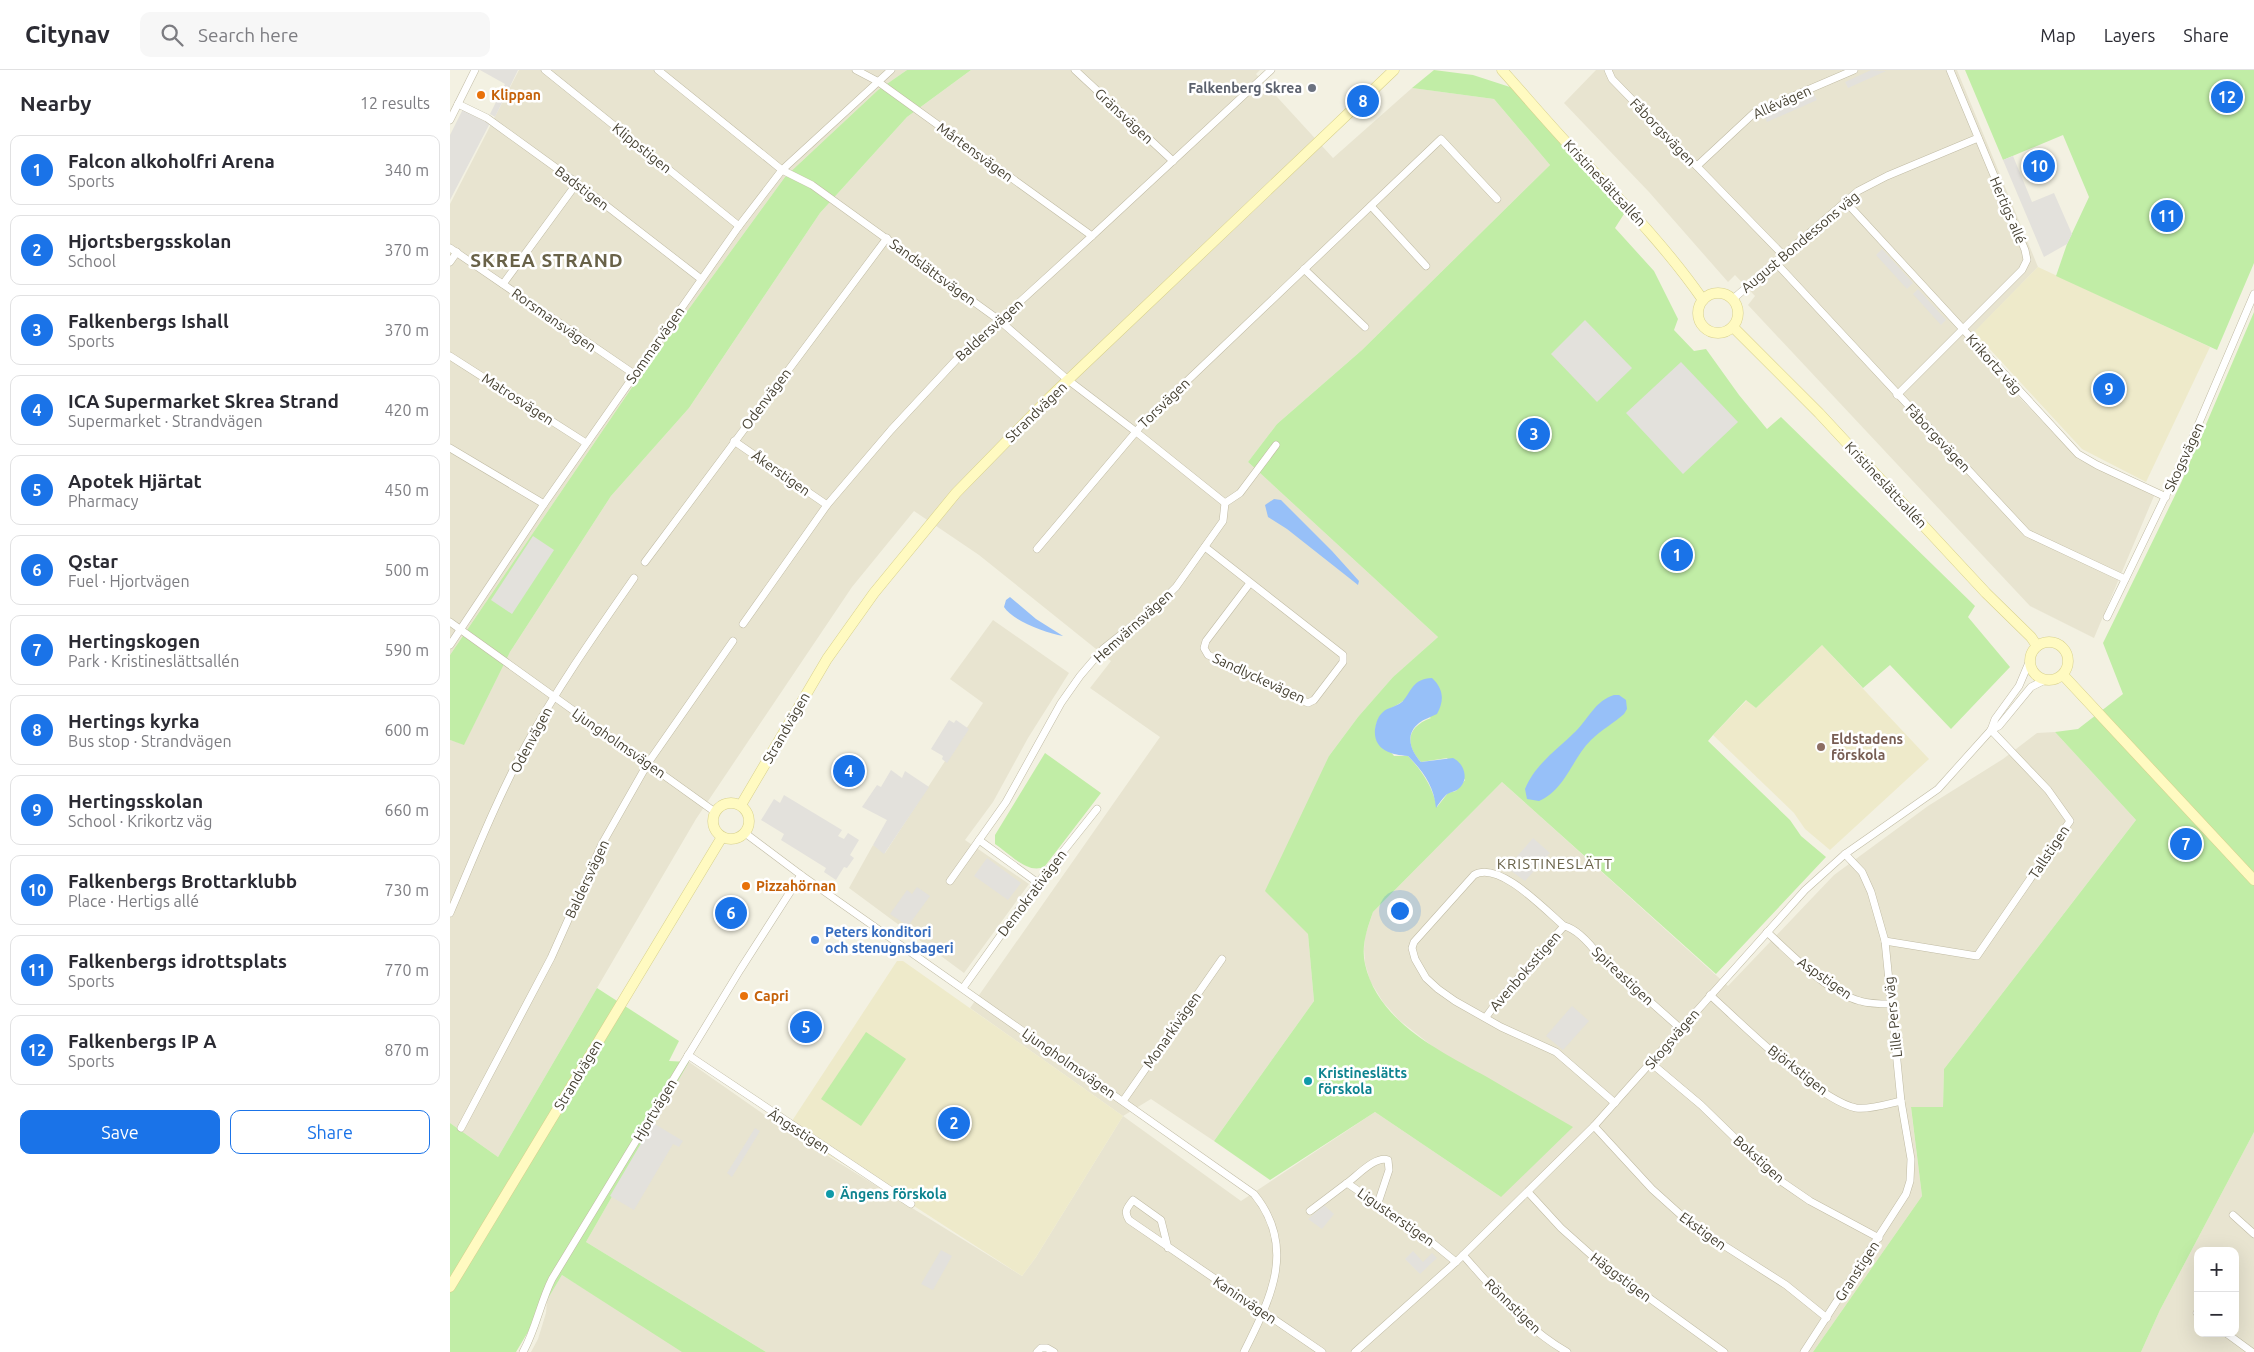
<!DOCTYPE html>
<html lang="en">
<head>
<meta charset="utf-8">
<style>
	body { margin:0; font-family:Ubuntu,sans-serif; background:#f7f7f7; color:#2b2b33 }
	.controls { position:absolute; right:15px; bottom:15px; display:grid; overflow:hidden; border-radius:10px; box-shadow:0 5px 20px #0002 }
	.controls button { width:45px; height:45px; display:grid; place-items:center; padding:0; border:0; border-bottom:1px solid #e1e1e2; background:#fff; color:#2b2b33; font:25px sans-serif }
	.you { position:absolute; left:949px; top:840px; width:18px; height:18px; margin:-12px; border:4px solid #fff; border-radius:50%; background:#1a73e8; box-shadow:0 0 0 8px #1a73e833 }
	.badge { display:grid; place-items:center; width:32px; height:32px; border-radius:50%; background:#1a73e8; color:#fff; font-size:16px; font-weight:700 }
	.pin { position:absolute; translate:-50% -50%; border:2px solid #fff; box-shadow:0 1px 5px #0006 }
	.list { margin:0; padding:0; list-style:none }
	h2 { display:flex; justify-content:space-between; align-items:center; height:65px; margin:0; padding:0 20px; font-size:21px }
	h2 small { font-size:16px; font-weight:400; color:#7c7c81 }
	.list li { display:grid; grid-template-columns:32px 1fr auto; gap:15px; align-items:center; box-sizing:border-box; height:70px; margin:0 10px 10px; padding:0 10px; border:1px solid #e1e1e2; border-radius:10px }
	.list b { display:block; font-size:19px; white-space:nowrap }
	.list p { margin:0; font-size:16px; white-space:nowrap; color:#7c7c81 }
	.list em { font-size:16px; font-style:normal; color:#7c7c81 }
	.actions { display:flex; gap:10px; padding:15px 20px }
	.actions a { flex:1; padding:11px 0; border:1px solid #1a73e8; border-radius:10px; text-align:center; font-size:18px; color:#1a73e8 }
	.actions .main { background:#1a73e8; color:#fff }
	.icon { flex:none; width:28px; height:28px; fill:none; stroke:currentColor; stroke-width:2; stroke-linecap:round; stroke-linejoin:round }
	.map { position:relative; flex:none; width:1804px; height:1282px; overflow:hidden }
	header { display:flex; align-items:center; gap:30px; box-sizing:border-box; height:70px; padding:0 25px; background:#fff; border-bottom:1px solid #e1e1e2 }
	header strong { font-size:24px }
	nav { display:flex; gap:28px; margin-inline-start:auto; font-size:18px }
	.search { width:350px; height:45px; background:#f7f7f7; display:flex; align-items:center; gap:12px; box-sizing:border-box; padding:0 18px; border-radius:10px; color:#7c7c81; font-size:19px }
	main { display:flex }
	aside { flex:1; background:#fff }
	.map>svg:first-child { display:block }
	.residential { fill:#e8e4d0; fill-rule:evenodd }
	.education { fill:#eeeaca }
	.green { fill:#c1eda6; fill-rule:evenodd }
	.parking { fill:#e3e1dc }
	.water { fill:#97c0f8 }
	.lines { fill:none; stroke-linecap:round; stroke-linejoin:round }
	.street-casing { stroke:#c0bba4; stroke-width:8 }
	.secondary-casing { stroke:#d8d18c; stroke-width:11 }
	.street { stroke:#fff; stroke-width:7 }
	.secondary { stroke:#fffac1; stroke-width:10 }
	.worship-dot { fill:#6b7280; stroke:#fff; stroke-width:2 }
	.food-dot { fill:#e8710a; stroke:#fff; stroke-width:2 }
	.education-dot { fill:#8d6e63; stroke:#fff; stroke-width:2 }
	.shop-dot { fill:#3f7fe0; stroke:#fff; stroke-width:2 }
	.culture-dot { fill:#0f9aa8; stroke:#fff; stroke-width:2 }
	.labels { text-anchor:middle; stroke-width:5; stroke-linejoin:round; paint-order:stroke }
	.worship-label { font-size:14px; font-weight:bold; fill:#5b616d; stroke:#fff; text-anchor:end }
	.food-label { font-size:14px; font-weight:bold; fill:#c56008; stroke:#fff; text-anchor:start }
	.street-label { font-size:14px; fill:#464132; stroke:#fff }
	.education-label { font-size:14px; font-weight:bold; fill:#785e54; stroke:#fff; text-anchor:start }
	.shop-label { font-size:14px; font-weight:bold; fill:#366cbe; stroke:#fff; text-anchor:start }
	.culture-label { font-size:14px; font-weight:bold; fill:#0d838f; stroke:#fff; text-anchor:start }
	.neighbourhood-label { font-size:15px; letter-spacing:1px; fill:#696248; stroke:#fff }
	.district-label { font-size:19px; font-weight:bold; letter-spacing:1px; fill:#696248; stroke:#fff }
</style>
</head>
<body>
<header>
<strong>Citynav</strong>
<div class="search"><svg class="icon" aria-label="search" viewBox="0 0 24 24"><circle cx="10" cy="10" r="6"/><path d="M15 15l6 6"/></svg>Search here</div>
<nav><a>Map</a><a>Layers</a><a>Share</a></nav>
</header>
<main>
<aside>
<h2>Nearby<small>12 results</small></h2>
<ul class="list">
<li><span class="badge">1</span><div><b>Falcon alkoholfri Arena</b><p>Sports</p></div><em>340 m</em></li>
<li><span class="badge">2</span><div><b>Hjortsbergsskolan</b><p>School</p></div><em>370 m</em></li>
<li><span class="badge">3</span><div><b>Falkenbergs Ishall</b><p>Sports</p></div><em>370 m</em></li>
<li><span class="badge">4</span><div><b>ICA Supermarket Skrea Strand</b><p>Supermarket · Strandvägen</p></div><em>420 m</em></li>
<li><span class="badge">5</span><div><b>Apotek Hjärtat</b><p>Pharmacy</p></div><em>450 m</em></li>
<li><span class="badge">6</span><div><b>Qstar</b><p>Fuel · Hjortvägen</p></div><em>500 m</em></li>
<li><span class="badge">7</span><div><b>Hertingskogen</b><p>Park · Kristineslättsallén</p></div><em>590 m</em></li>
<li><span class="badge">8</span><div><b>Hertings kyrka</b><p>Bus stop · Strandvägen</p></div><em>600 m</em></li>
<li><span class="badge">9</span><div><b>Hertingsskolan</b><p>School · Krikortz väg</p></div><em>660 m</em></li>
<li><span class="badge">10</span><div><b>Falkenbergs Brottarklubb</b><p>Place · Hertigs allé</p></div><em>730 m</em></li>
<li><span class="badge">11</span><div><b>Falkenbergs idrottsplats</b><p>Sports</p></div><em>770 m</em></li>
<li><span class="badge">12</span><div><b>Falkenbergs IP A</b><p>Sports</p></div><em>870 m</em></li>
</ul>
<div class="actions"><a class="main">Save</a><a>Share</a></div>
</aside>
<div class="map">
<svg width="1804" height="1282" viewBox="0 0 1804 1282">
	<rect width="100%" height="100%" fill="#f3f1e2"/>
	<g class="residential">
		<polygon points="69,0 457,0 428,20 335,107 187,310 0,585 0,134"/>
		<polygon points="521,0 810,0 806,4 883,88 962,18 1044,29 1100,95 912,280 827,354 798,392 988,567 943,607 908,647 879,686 858,864 864,931 764,1071 701,1029 673,1046 791,1131 925,1042 1051,1127 982,976 949,950 933,932 920,911 915,893 914,879 915,866 923,842 1052,712 1278,916 1384,805 1478,736 1553,689 1587,663 1605,662 1686,750 1494,999 1493,1037 1461,1038 1472,1126 1363,1282 316,1282 136,1172 239,992 336,1060 572,1206 586,1187 673,1046 520,938 710,667 640,618 661,591 529,485 464,441 402,517 246,749 48,1087 0,1053 0,670 14,674 60,582 161,426 239,338 370,143 457,47"/>
		<polygon points="1146,0 1507,0 1588,197 1516,271 1628,389 1704,426 1644,568 1580,536 1298,235 1305,226 1285,205 1278,212 1199,122 1114,33"/>
		<polygon points="543,550 619,603 578,668 543,732 515,770 579,814 514,903 399,818 423,775 435,783 533,633 500,609"/>
		<path d="M1804 1062V1282H1691L1710 1240ZM1748 1181H1785V1263H1748Z"/>
		<polygon points="112,1205 236,1282 81,1282 88,1269 96,1243 97,1230"/>
	</g>
	<g class="education">
		<polygon points="1588,197 1760,277 1696,412 1632,379 1524,262"/>
		<polygon points="1372,575 1479,689 1380,780 1355,759 1344,743 1263,665 1297,630 1306,638"/>
		<polygon points="447,891 453,891 673,1046 586,1187 572,1206 461,1134 336,1060"/>
	</g>
	<g class="green">
		<polygon points="457,0 521,0 457,47 370,143 239,338 161,426 60,582 14,675 0,670 0,585 187,310 335,107 428,20"/>
		<path d="M984 0 1023 5 1063 18 1174 144 1165 158 1204 201 1228 249 1224 260 1244 281 1256 279 1289 325 1317 359 1331 347 1525 536 1518 547 1560 597 1501 659 1440 595 1413 618 1372 575 1306 638 1296 630 1263 665 1258 671 1340 750 1351 766 1376 787 1266 904 1052 712 923 842C917 859 911 876 915 894 928 952 990 981 1037 1007 1066 1024 1094 1040 1123 1057L1051 1127 925 1042 820 1110 764 1071 864 931 858 864 815 821 879 686 908 647 943 607 988 567 798 392 827 354 912 280 1100 95 1044 29 962 18ZM953 631 981 648C956 657 955 675 971 692L997 688 1015 710 1006 721 998 723 987 737C982 716 973 702 958 686H944L925 663C927 641 937 642 953 631Z"/>
		<polygon points="1515,0 1804,0 1804,193 1767,280 1606,206 1617,174 1639,127 1613,65 1553,90"/>
		<polygon points="1804,242 1804,1062 1710,1240 1691,1282 1363,1282 1472,1126 1461,1037 1493,1037 1494,999 1686,750 1605,662 1628,659 1673,624 1653,573 1731,413"/>
		<path d="M595 683 651 723 595 796C579 806 559 783 545 774V765Z"/>
		<polygon points="147,918 229,971 219,991 239,992 136,1172 316,1282 232,1282 112,1205 66,1282 0,1282 0,1053 48,1087"/>
		<polygon points="416,962 456,989 411,1056 371,1029"/>
	</g>
	<g class="parking">
		<polygon points="30,0 68,0 45,47 40,44 55,14"/>
		<polygon points="1421,0 1436,1 1398,18 1395,12"/>
		<polygon points="1364,24 1367,30 1317,52 1314,45"/>
		<polygon points="13,39 40,53 0,130 0,65"/>
		<polygon points="1563,86 1582,132 1604,123 1622,164 1617,174 1594,187 1553,90"/>
		<polygon points="1432,179 1463,213 1457,219 1426,185"/>
		<polygon points="1468,219 1496,250 1491,255 1463,224"/>
		<polygon points="1135,250 1182,298 1147,332 1101,284"/>
		<polygon points="1231,292 1288,352 1233,404 1176,343"/>
		<polygon points="83,466 104,480 62,544 41,530"/>
		<polygon points="499,650 504,653 506,650 519,659 497,693 492,689 493,686 481,679"/>
		<polygon points="441,700 452,708 455,701 479,717 434,784 423,775 437,750 412,737 427,715 431,717"/>
		<polygon points="334,725 392,760 388,766 394,769 398,763 409,770 400,785 404,788 397,798 394,797 386,810 374,802 376,798 331,770 334,764 311,750 324,729 330,733"/>
		<polygon points="1083,768 1100,783 1075,811 1057,798"/>
		<polygon points="537,788 571,813 558,830 524,806"/>
		<polygon points="467,817 480,826 458,856 440,844 457,820 462,824"/>
		<polygon points="1122,936 1139,951 1113,980 1096,966"/>
		<polygon points="203,1053 233,1071 229,1077 223,1074 184,1140 160,1126"/>
		<polygon points="305,1058 310,1061 282,1107 277,1103"/>
		<polygon points="874,1135 884,1144 872,1159 858,1149"/>
		<polygon points="491,1180 502,1186 483,1220 471,1214"/>
		<polygon points="963,1181 973,1192 982,1183 987,1188 970,1204 955,1189"/>
	</g>
	<g class="water">
		<polygon points="824,429 831,430 882,481 909,511 908,515 837,459 818,447 815,435"/>
		<path d="M560 527 586 549 613 566C596 563 563 551 554 537L556 530Z"/>
		<path d="M982 608C993 618 995 630 987 644 981 647 974 649 969 653 954 665 961 681 971 692L1003 688C1015 694 1020 711 1007 720 1003 722 1000 722 996 725 992 729 989 733 986 738 984 716 973 701 958 686 941 685 923 680 925 659 926 653 928 646 933 642 938 637 947 637 953 631 962 620 963 609 982 608Z"/>
		<path d="M1164 625H1169L1176 630 1177 639 1174 644C1164 653 1151 660 1141 670 1121 690 1116 719 1089 731L1077 729 1075 719C1086 693 1107 680 1126 661 1139 648 1145 631 1164 625Z"/>
	</g>
	<g class="lines">
		<g class="street-casing">
			<g id="street">
				<polyline points="95,0 289,156"/>
				<polyline points="208,0 332,100 362,115 549,250 618,310 685,361 775,433"/>
				<polyline points="406,0 427,11 642,166"/>
				<polyline points="625,0 723,91"/>
				<polyline points="1158,0 1162,9 1334,186"/>
				<polyline points="8,34 37,48 127,113 251,209"/>
				<polyline points="0,50 25,0"/>
				<polyline points="1247,96 1304,43 1404,0"/>
				<polyline points="1395,131 1628,384 1647,395 1716,427"/>
				<polyline points="921,136 976,196"/>
				<polyline points="0,178 184,304"/>
				<polyline points="0,192 7,182"/>
				<polyline points="1326,193 1577,463 1675,509"/>
				<polyline points="854,199 915,257"/>
				<polyline points="53,214 127,113"/>
				<polyline points="1283,229 1408,121 1437,106 1528,68"/>
				<polyline points="0,286 136,373"/>
				<polyline points="1447,325 1572,200 1577,190 1575,180 1500,0"/>
				<polyline points="284,371 377,435"/>
				<polyline points="0,378 94,434"/>
				<polyline points="755,477 893,585 893,592 864,630 858,633 758,585 754,578 756,571 800,513"/>
				<polyline points="587,479 695,351 991,69 1047,129"/>
				<polyline points="195,492 437,168"/>
				<polyline points="1657,547 1734,388 1804,224"/>
				<polyline points="0,552 265,742"/>
				<polyline points="293,554 377,435 441,360 506,290 642,166 821,0"/>
				<polyline points="0,575 94,434 289,156 332,100 441,0"/>
				<polyline points="1541,660 1545,649 1569,616 1580,590"/>
				<path d="M295 763 351 805 804 1124C847 1177 821 1228 794 1282"/>
				<polyline points="529,770 588,813"/>
				<polyline points="500,811 556,732 611,633 630,606 653,579 706,537 726,517 773,451 775,433 790,423 826,375"/>
				<path d="M0 843C24 787 46 731 75 677 107 618 145 564 184 508"/>
				<path d="M1317 862C1342 885 1377 922 1410 931 1420 934 1431 934 1441 934"/>
				<polyline points="1435,871 1527,886 1620,751 1598,720 1541,660"/>
				<polyline points="513,918 588,813 647,739"/>
				<path d="M1260 925C1291 953 1368 1030 1406 1038 1419 1040 1438 1034 1451 1031"/>
				<polyline points="1036,947 1044,936 1114,856"/>
				<polyline points="238,985 461,1134"/>
				<polyline points="1201,993 1251,1035 1325,1107 1360,1131 1429,1168"/>
				<polyline points="673,1031 772,889"/>
				<path d="M1165 1033 1106 982 1051 957 1005 931 988 919 976 908 965 889 962 878 964 872 1024 805C1049 790 1095 840 1114 856 1128 859 1141 875 1150 887L1231 959"/>
				<polyline points="1144,1056 1202,1119 1242,1155 1336,1215 1377,1248"/>
				<polyline points="11,1058 101,888 152,774 198,693 283,571"/>
				<path d="M897 1113C907 1106 926 1085 938 1090L939 1100 928 1133"/>
				<polyline points="1078,1122 1111,1158 1148,1191 1274,1282"/>
				<polyline points="860,1141 897,1113 974,1166 1006,1192"/>
				<polyline points="1783,1145 1804,1164"/>
				<path d="M718 1178 711 1150 683 1130C678 1137 673 1141 679 1150L872 1282"/>
				<path d="M1013 1185C1045 1221 1075 1258 1117 1282"/>
				<polyline points="1747,1243 1748,1244"/>
				<polyline points="1776,1263 1802,1282"/>
				<path d="M73 1282C86 1259 90 1233 102 1209L290 900 351 805"/>
				<polyline points="587,1282 591,1278 597,1278 604,1282"/>
				<polyline points="905,1282 1006,1192 1144,1056 1355,820 1395,784 1488,719 1541,660 1549,656 1581,617 1595,610"/>
				<polyline points="1354,1282 1456,1124 1460,1111 1461,1089 1451,1031 1435,871 1421,822 1412,802 1395,784"/>
			</g>
		</g>
		<g class="secondary-casing">
			<g id="secondary">
				<path d="M1052 0C1078 29 1104 60 1131 88 1174 134 1217 178 1253 230"/>
				<circle cx="1268" cy="243" r="20"/>
				<polyline points="1283,257 1369,343 1536,523 1581,567 1587,576"/>
				<circle cx="1599" cy="591" r="19"/>
				<polyline points="1613,605 1804,810"/>
				<circle cx="281" cy="751" r="18"/>
				<polyline points="291,735 377,589 424,523 506,423 599,328 944,0"/>
				<polyline points="0,1217 272,767"/>
			</g>
		</g>
		<use href="#street" class="street"/>
		<use href="#secondary" class="secondary"/>
	</g>
	<circle class="worship-dot" cx="862" cy="18" r="5"/>
	<g class="food-dot">
		<circle cx="31" cy="25" r="5"/>
		<circle cx="296" cy="816" r="5"/>
		<circle cx="294" cy="926" r="5"/>
	</g>
	<circle class="education-dot" cx="1371" cy="677" r="5"/>
	<circle class="shop-dot" cx="365" cy="870" r="5"/>
	<g class="culture-dot">
		<circle cx="858" cy="1011" r="5"/>
		<circle cx="380" cy="1124" r="5"/>
	</g>
	<g class="labels">
		<g class="worship-label">
			<text x="852" y="23">Falkenberg Skrea</text>
		</g>
		<g class="food-label">
			<text x="41" y="30">Klippan</text>
			<text x="306" y="821">Pizzahörnan</text>
			<text x="304" y="931">Capri</text>
		</g>
		<g class="street-label">
			<text transform="translate(1332 32) rotate(-24)" y="5">Allévägen</text>
			<text transform="translate(674 46) rotate(43)" y="5">Gränsvägen</text>
			<text transform="translate(1213 62) rotate(46)" y="5">Fåborgsvägen</text>
			<text transform="translate(192 78) rotate(39)" y="5">Klippstigen</text>
			<text transform="translate(525 82) rotate(36)" y="5">Mårtensvägen</text>
			<text transform="translate(1155 113) rotate(47)" y="5">Kristineslättsallén</text>
			<text transform="translate(132 118) rotate(37)" y="5">Badstigen</text>
			<text transform="translate(1558 140) rotate(67)" y="5">Hertigs allé</text>
			<text transform="translate(1350 172) rotate(-40)" y="5">August Bondessons väg</text>
			<text transform="translate(483 202) rotate(36)" y="5">Sandslättsvägen</text>
			<text transform="translate(104 250) rotate(35)" y="5">Rorsmansvägen</text>
			<text transform="translate(539 260) rotate(-42)" y="5">Baldersvägen</text>
			<text transform="translate(205 275) rotate(-55)" y="5">Sommarvägen</text>
			<text transform="translate(1544 294) rotate(48)" y="5">Krikortz väg</text>
			<text transform="translate(68 329) rotate(33)" y="5">Matrosvägen</text>
			<text transform="translate(316 329) rotate(-53)" y="5">Odenvägen</text>
			<text transform="translate(714 333) rotate(-44)" y="5">Torsvägen</text>
			<text transform="translate(586 342) rotate(-44)" y="5">Strandvägen</text>
			<text transform="translate(1488 368) rotate(47)" y="5">Fåborgsvägen</text>
			<text transform="translate(1734 387) rotate(-65)" y="5">Skogsvägen</text>
			<text transform="translate(331 403) rotate(35)" y="5">Åkerstigen</text>
			<text transform="translate(1436 415) rotate(47)" y="5">Kristineslättsallén</text>
			<text transform="translate(683 556) rotate(-42)" y="5">Hemvärnsvägen</text>
			<text transform="translate(809 608) rotate(25)" y="5">Sandlyckevägen</text>
			<text transform="translate(336 658) rotate(-60)" y="5">Strandvägen</text>
			<text transform="translate(81 670) rotate(-62)" y="5">Odenvägen</text>
			<text transform="translate(169 673) rotate(35)" y="5">Ljungholmsvägen</text>
			<text transform="translate(1599 782) rotate(-56)" y="5">Tallstigen</text>
			<text transform="translate(137 809) rotate(-65)" y="5">Baldersvägen</text>
			<text transform="translate(582 823) rotate(-53)" y="5">Demokrativägen</text>
			<text transform="translate(1075 901) rotate(-49)" y="5">Avenboksstigen</text>
			<text transform="translate(1173 906) rotate(43)" y="5">Spireastigen</text>
			<text transform="translate(1375 908) rotate(35)" y="5">Aspstigen</text>
			<text transform="translate(1443 947) rotate(-96)" y="5">Lille Pers väg</text>
			<text transform="translate(722 960) rotate(-55)" y="5">Monarkivägen</text>
			<text transform="translate(1222 969) rotate(-49)" y="5">Skogsvägen</text>
			<text transform="translate(619 993) rotate(35)" y="5">Ljungholmsvägen</text>
			<text transform="translate(1348 1000) rotate(38)" y="5">Björkstigen</text>
			<text transform="translate(128 1005) rotate(-59)" y="5">Strandvägen</text>
			<text transform="translate(205 1040) rotate(-59)" y="5">Hjortvägen</text>
			<text transform="translate(349 1061) rotate(33)" y="5">Ängsstigen</text>
			<text transform="translate(1309 1089) rotate(42)" y="5">Bokstigen</text>
			<text transform="translate(946 1147) rotate(35)" y="5">Ligusterstigen</text>
			<text transform="translate(1253 1161) rotate(36)" y="5">Ekstigen</text>
			<text transform="translate(1407 1201) rotate(-57)" y="5">Granstigen</text>
			<text transform="translate(1171 1207) rotate(37)" y="5">Häggstigen</text>
			<text transform="translate(795 1230) rotate(34)" y="5">Kaninvägen</text>
			<text transform="translate(1063 1236) rotate(44)" y="5">Rönnstigen</text>
		</g>
		<g class="education-label">
			<text x="1381" y="674">Eldstadens<tspan x="1381" dy="16">förskola</tspan></text>
		</g>
		<g class="shop-label">
			<text x="375" y="867">Peters konditori<tspan x="375" dy="16">och stenugnsbageri</tspan></text>
		</g>
		<g class="culture-label">
			<text x="868" y="1008">Kristineslätts<tspan x="868" dy="16">förskola</tspan></text>
			<text x="390" y="1129">Ängens förskola</text>
		</g>
		<g class="neighbourhood-label">
			<text x="1105" y="799">KRISTINESLÄTT</text>
		</g>
		<g class="district-label">
			<text x="97" y="197">SKREA STRAND</text>
		</g>
	</g>
</svg>
<div class="controls">
<button>+</button>
<button>−</button>
</div>
<div class="you"></div>
<div class="pin badge" style="left:1227px;top:485px">1</div>
<div class="pin badge" style="left:504px;top:1053px">2</div>
<div class="pin badge" style="left:1084px;top:364px">3</div>
<div class="pin badge" style="left:399px;top:701px">4</div>
<div class="pin badge" style="left:356px;top:957px">5</div>
<div class="pin badge" style="left:281px;top:843px">6</div>
<div class="pin badge" style="left:1736px;top:774px">7</div>
<div class="pin badge" style="left:913px;top:31px">8</div>
<div class="pin badge" style="left:1659px;top:319px">9</div>
<div class="pin badge" style="left:1589px;top:96px">10</div>
<div class="pin badge" style="left:1717px;top:146px">11</div>
<div class="pin badge" style="left:1777px;top:27px">12</div>
</div>
</main>
</body>
</html>
